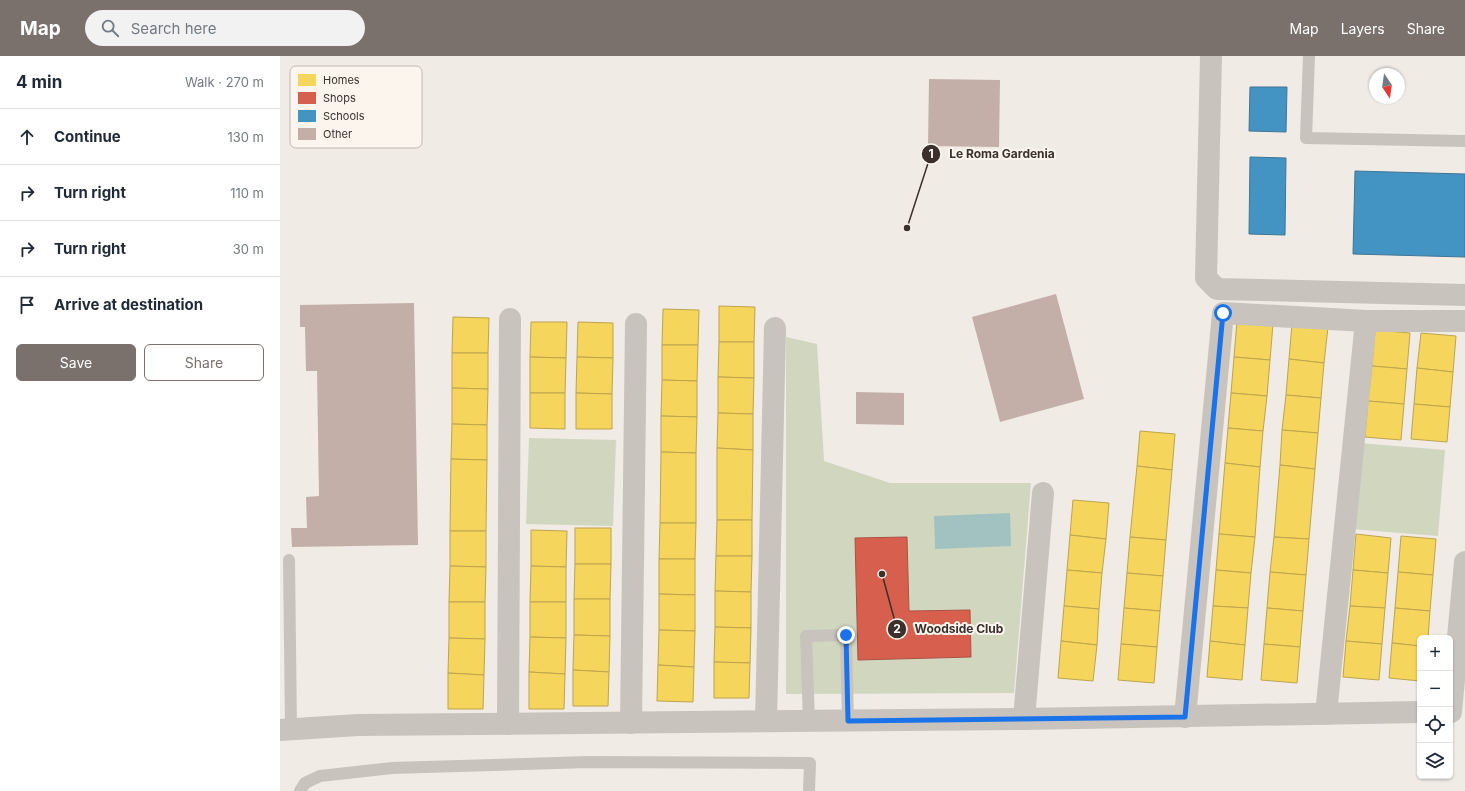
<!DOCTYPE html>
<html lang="en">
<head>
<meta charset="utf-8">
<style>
	body { margin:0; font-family:Inter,sans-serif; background:#f2f2f3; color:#1f2937 }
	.controls { position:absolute; right:12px; bottom:12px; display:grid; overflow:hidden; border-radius:6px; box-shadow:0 1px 3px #0004 }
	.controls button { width:36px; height:36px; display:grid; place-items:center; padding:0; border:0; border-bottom:1px solid #e0e1e3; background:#fff; color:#1f2937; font:20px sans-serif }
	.compass { position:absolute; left:1089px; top:12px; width:36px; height:36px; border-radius:50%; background:#fff; box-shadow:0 1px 3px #0004; rotate:167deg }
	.stop { position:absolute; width:12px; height:12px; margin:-9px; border:3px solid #1a73e8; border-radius:50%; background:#fff }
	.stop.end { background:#1a73e8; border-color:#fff; box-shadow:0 1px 4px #0008 }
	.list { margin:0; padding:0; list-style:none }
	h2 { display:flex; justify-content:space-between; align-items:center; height:52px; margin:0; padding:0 16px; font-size:17px }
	h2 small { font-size:13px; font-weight:400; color:#747a83 }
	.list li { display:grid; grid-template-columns:26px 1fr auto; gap:12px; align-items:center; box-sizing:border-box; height:56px; padding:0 16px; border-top:1px solid #e0e1e3 }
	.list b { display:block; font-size:15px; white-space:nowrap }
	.list em { font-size:13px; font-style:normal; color:#747a83 }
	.actions { display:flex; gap:8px; padding:12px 16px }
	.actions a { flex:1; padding:9px 0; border:1px solid #7a716c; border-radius:6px; text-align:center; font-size:14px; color:#7a716c }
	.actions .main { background:#7a716c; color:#fff }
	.icon { flex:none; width:22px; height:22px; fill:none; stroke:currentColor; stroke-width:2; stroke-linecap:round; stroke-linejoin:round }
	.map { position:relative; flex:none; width:1185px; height:735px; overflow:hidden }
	header { display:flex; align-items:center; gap:24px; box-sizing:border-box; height:56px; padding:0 20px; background:#7a716c; color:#fff }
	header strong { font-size:19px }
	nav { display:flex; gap:22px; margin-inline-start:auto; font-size:14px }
	.search { width:280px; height:36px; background:#f2f2f3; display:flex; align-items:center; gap:10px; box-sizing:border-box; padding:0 14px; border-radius:22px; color:#747a83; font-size:15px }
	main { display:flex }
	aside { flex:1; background:#fff }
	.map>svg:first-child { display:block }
	.green { fill:#d1d6bf; fill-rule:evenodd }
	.water { fill:#a1c2c1 }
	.homes { fill:#f6d55c; stroke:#bea44d }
	.shops { fill:#d6604d; stroke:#a85243 }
	.schools { fill:#4393c3; stroke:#417595 }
	.building { fill:#c3afa7 }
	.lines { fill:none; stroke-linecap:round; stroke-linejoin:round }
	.service { stroke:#c9c3be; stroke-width:12 }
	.minor { stroke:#c9c3be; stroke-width:22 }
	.route { stroke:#1a73e8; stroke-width:5 }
	.key { fill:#fbf5ee; stroke:#c1bab4; stroke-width:1 }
	.key-label { font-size:11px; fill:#3b302b }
	.leader { fill:none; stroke:#3b302b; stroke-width:1.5 }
	.callout-dot { fill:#3b302b; stroke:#fbf5ee; stroke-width:1.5 }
	.mark-label { font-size:12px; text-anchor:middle; font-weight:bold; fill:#fff }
	.callout-label { font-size:12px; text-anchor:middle; font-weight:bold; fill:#3b302b; stroke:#fbf5ee; stroke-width:4; stroke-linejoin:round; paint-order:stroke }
</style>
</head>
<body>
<header>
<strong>Map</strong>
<div class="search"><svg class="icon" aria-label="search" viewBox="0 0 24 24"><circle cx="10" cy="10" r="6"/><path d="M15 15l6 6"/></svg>Search here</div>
<nav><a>Map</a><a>Layers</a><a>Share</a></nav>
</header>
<main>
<aside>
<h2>4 min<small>Walk · 270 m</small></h2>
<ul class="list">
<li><svg class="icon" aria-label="ahead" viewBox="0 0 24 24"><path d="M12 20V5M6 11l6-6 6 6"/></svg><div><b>Continue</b></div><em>130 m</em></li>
<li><svg class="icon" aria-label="right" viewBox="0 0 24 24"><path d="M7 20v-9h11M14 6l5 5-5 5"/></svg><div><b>Turn right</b></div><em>110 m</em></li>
<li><svg class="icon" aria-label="right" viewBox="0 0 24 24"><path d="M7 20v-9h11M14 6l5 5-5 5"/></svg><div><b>Turn right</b></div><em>30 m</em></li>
<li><svg class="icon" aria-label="arrive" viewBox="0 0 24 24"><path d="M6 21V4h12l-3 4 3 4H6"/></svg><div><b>Arrive at destination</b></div></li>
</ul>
<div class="actions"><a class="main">Save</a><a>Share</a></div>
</aside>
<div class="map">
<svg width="1185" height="735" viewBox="0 0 1185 735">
	<rect width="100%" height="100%" fill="#f0ebe5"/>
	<g class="green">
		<path d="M506 281 537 288 544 405 610 427H751L734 637 506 638ZM627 481 629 555 690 554 691 601 578 604 575 482Z"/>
		<polygon points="249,382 336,384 333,470 246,468"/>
		<polygon points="1079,387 1165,394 1158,480 1071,473"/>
	</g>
	<polygon class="water" points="730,457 731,490 655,493 654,460"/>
	<g class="homes">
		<polygon points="439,250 475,251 474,286 439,286"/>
		<polygon points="383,253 419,254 418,289 382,289"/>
		<polygon points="173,261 209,262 208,297 172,297"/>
		<polygon points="957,265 993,268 990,304 954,301"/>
		<polygon points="251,266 287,266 286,302 250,301"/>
		<polygon points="298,266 333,267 333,302 297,301"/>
		<polygon points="1012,268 1048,271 1044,307 1009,303"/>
		<polygon points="1095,274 1130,277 1127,313 1092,310"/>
		<polygon points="1141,277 1176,280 1173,316 1137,312"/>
		<polygon points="439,286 474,286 474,322 438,321"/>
		<polygon points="382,289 418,289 417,325 382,324"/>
		<polygon points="172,297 208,297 208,333 172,332"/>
		<polygon points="250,301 286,302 285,337 250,337"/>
		<polygon points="297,301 333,302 332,338 296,337"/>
		<polygon points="954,301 990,304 987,340 951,337"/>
		<polygon points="1009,303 1044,307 1041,342 1006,339"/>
		<polygon points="1092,310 1127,313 1124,348 1088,345"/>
		<polygon points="1137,312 1173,316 1170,351 1134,348"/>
		<polygon points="438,321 474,322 473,358 438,357"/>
		<polygon points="382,324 417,325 417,361 381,360"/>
		<polygon points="172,332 208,333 207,369 172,368"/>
		<polygon points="250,337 285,337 285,373 250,372"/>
		<polygon points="296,337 332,338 332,373 296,373"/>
		<polygon points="951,337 987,340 983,375 948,372"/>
		<polygon points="1006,339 1041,342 1038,377 1002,374"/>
		<polygon points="1088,345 1124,348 1121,384 1085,381"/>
		<polygon points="1134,348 1170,351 1167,386 1131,383"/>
		<polygon points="438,357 473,358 473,394 437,392"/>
		<polygon points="381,360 417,361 416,397 381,396"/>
		<polygon points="172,368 207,369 207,404 171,403"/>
		<polygon points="948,372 983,375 980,411 945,407"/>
		<polygon points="1002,374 1038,377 1035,413 1000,409"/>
		<polygon points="860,375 895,378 892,414 857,410"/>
		<polygon points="437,392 473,394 472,464 437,464"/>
		<polygon points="381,396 416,397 416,467 380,467"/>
		<polygon points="171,403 207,404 206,475 170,475"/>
		<polygon points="945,407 980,411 975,481 939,478"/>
		<polygon points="1000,409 1035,413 1029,483 994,481"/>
		<polygon points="857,410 892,414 886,484 850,481"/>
		<polygon points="793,444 829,447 826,483 790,479"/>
		<polygon points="437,464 472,464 472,500 436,500"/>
		<polygon points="380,467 416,467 415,503 379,503"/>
		<rect x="295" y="472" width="36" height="36"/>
		<polygon points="251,474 287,475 286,511 251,510"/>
		<polygon points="170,475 206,475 206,511 170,510"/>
		<polygon points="939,478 975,481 971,517 936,514"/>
		<polygon points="1076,478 1111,482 1108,517 1073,514"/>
		<polygon points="790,479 826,483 822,517 787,514"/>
		<polygon points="1121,480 1156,483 1153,519 1118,516"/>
		<polygon points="850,481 886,484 883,520 847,517"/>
		<polygon points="994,481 1029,483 1026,519 990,516"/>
		<polygon points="436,500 472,500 471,536 435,535"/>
		<polygon points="379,503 415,503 415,539 379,538"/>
		<polygon points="295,508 331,508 330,543 294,543"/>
		<polygon points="170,510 206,511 205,546 169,546"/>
		<polygon points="251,510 286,511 286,546 250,546"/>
		<polygon points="787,514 822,517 819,553 784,550"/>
		<polygon points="936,514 971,517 968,552 933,550"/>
		<polygon points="1073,514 1108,517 1105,552 1070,550"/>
		<polygon points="990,516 1026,519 1023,555 987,552"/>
		<polygon points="1118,516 1153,519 1150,555 1115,552"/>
		<polygon points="847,517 883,520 880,555 844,552"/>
		<polygon points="435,535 471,536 471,572 435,571"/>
		<polygon points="379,538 415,539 415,575 379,574"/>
		<polygon points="294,543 330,543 330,580 294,579"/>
		<polygon points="169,546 205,546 205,583 169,582"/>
		<polygon points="250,546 286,546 286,582 250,581"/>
		<polygon points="784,550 819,553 817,589 781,585"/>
		<polygon points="933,550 968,552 965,589 930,585"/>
		<polygon points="1070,550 1105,552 1102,588 1066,585"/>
		<polygon points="844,552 880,555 877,591 841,588"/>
		<polygon points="987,552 1023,555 1020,591 984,588"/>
		<polygon points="1115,552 1150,555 1148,582 1140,582 1140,590 1112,587"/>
		<polygon points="435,571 471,572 470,607 434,606"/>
		<polygon points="379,574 415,575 414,611 378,609"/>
		<polygon points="294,579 330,580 329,616 293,614"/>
		<polygon points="250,581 286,582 285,618 249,616"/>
		<polygon points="169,582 205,583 204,619 168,617"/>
		<polygon points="781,585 817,589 813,625 778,622"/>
		<polygon points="930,585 965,589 962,624 927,621"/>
		<polygon points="1066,585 1102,588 1099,624 1063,621"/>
		<polygon points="1112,587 1140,590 1140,625 1109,622"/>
		<polygon points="841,588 877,591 874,627 838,624"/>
		<polygon points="984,588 1020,591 1017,627 981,624"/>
		<polygon points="434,606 470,607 469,642 434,642"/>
		<polygon points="378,609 414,611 413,646 377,645"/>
		<polygon points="293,614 329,616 328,650 293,650"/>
		<polygon points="249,616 285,618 284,653 249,653"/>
		<polygon points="168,617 204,619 203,653 168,653"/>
	</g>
	<polygon class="shops" points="627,481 629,555 690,554 691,601 578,604 575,482"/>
	<g class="schools">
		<polygon points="970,31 1007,31 1006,76 969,75"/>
		<polygon points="970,101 1006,102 1005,179 969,178"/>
		<polygon points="1075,115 1185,118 1185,201 1073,198"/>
	</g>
	<g class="building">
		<polygon points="649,23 720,24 719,91 648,90"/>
		<polygon points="776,238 804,343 720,366 692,261"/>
		<polygon points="134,247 138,489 12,491 11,472 27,472 26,441 39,440 37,315 26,315 25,271 20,271 20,249"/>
		<polygon points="576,336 624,337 624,369 576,368"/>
	</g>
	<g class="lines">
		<g class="service">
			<polyline points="1029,0 1026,82 1185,85"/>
			<polyline points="9,504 11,673"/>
			<polyline points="529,665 526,580 566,579 568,665"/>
			<polyline points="20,735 25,727 40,720 112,712 308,706 530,707 529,735"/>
		</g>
		<g class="minor">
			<polyline points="931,0 926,222 937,233 1185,239"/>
			<polyline points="1171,656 1185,506"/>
			<polyline points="1046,658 1086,265"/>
			<polyline points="905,661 943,257 1086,265 1185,265"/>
			<polyline points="744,663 763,437"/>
			<polyline points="486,665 495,272"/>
			<polyline points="351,667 356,268"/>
			<polyline points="228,668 230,263"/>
			<polyline points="0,674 78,669 744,663 1140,656"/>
		</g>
	</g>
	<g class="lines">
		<polyline class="route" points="566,579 568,665 905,661 943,257"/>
	</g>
	<rect x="10" y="10" width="132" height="82" rx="6" class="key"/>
	<rect x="18" y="18" width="18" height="12" fill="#f6d55c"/>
	<rect x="18" y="36" width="18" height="12" fill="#d6604d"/>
	<rect x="18" y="54" width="18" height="12" fill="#4393c3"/>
	<rect x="18" y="72" width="18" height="12" fill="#c3afa7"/>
	<g class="key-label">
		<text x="43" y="28">Homes</text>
		<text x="43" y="46">Shops</text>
		<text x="43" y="64">Schools</text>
		<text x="43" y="82">Other</text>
	</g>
	<path class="leader" d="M627 172L651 98M602 518L617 573"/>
	<g class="callout-dot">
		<circle cx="627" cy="172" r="4"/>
		<circle cx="602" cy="518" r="4"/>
		<circle cx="651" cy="98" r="10"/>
		<circle cx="617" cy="573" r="10"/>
	</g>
	<g class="mark-label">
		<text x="651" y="102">1</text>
		<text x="617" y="577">2</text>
	</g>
	<g class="callout-label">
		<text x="722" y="102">Le Roma Gardenia</text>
		<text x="679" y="577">Woodside Club</text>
	</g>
</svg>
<div class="controls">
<button>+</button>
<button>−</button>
<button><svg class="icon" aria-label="locate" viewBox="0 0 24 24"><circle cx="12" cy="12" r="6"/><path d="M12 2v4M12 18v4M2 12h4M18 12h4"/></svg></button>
<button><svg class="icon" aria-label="layers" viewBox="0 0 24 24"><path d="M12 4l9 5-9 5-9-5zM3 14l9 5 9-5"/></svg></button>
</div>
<svg class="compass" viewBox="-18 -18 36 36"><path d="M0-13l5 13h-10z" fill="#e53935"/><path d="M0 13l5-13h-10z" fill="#747a83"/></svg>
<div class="stop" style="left:943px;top:257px"></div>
<div class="stop end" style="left:566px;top:579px"></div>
</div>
</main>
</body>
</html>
